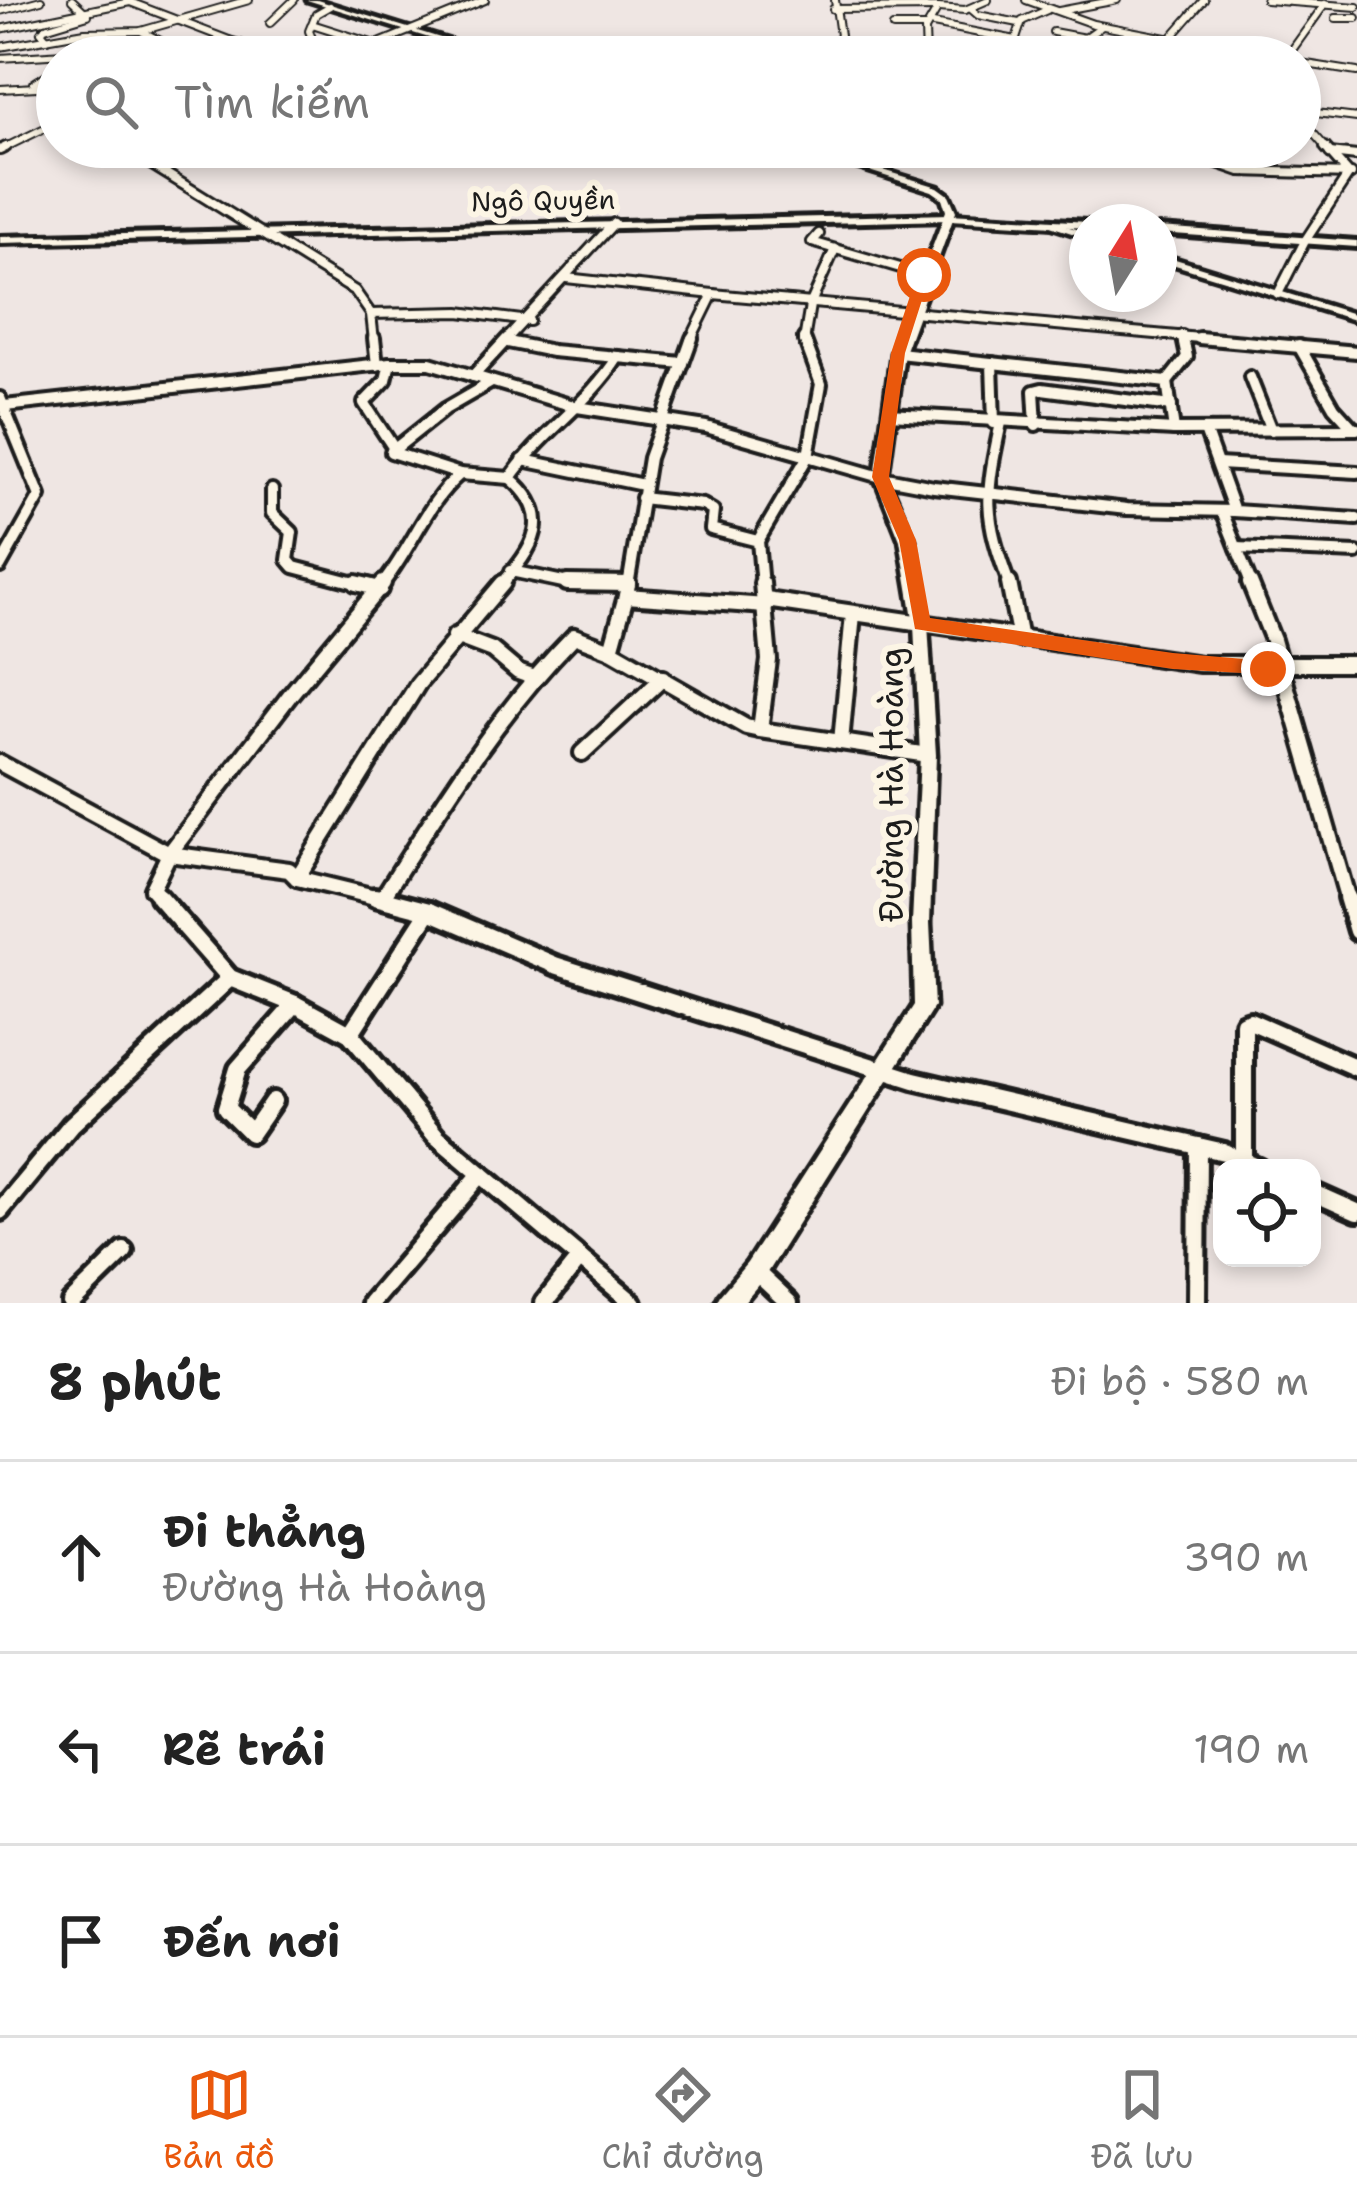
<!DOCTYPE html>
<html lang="vi">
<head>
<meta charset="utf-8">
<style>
	body { margin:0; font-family:"Shantell Sans",sans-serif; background:#f2f2f2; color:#222 }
	.controls { position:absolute; right:36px; bottom:36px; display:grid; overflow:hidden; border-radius:24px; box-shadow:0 6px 18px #0003 }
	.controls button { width:108px; height:108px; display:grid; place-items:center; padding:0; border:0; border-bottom:3px solid #e0e0e0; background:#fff; color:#222; font:60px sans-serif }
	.compass { position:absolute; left:1069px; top:204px; width:108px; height:108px; border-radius:50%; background:#fff; box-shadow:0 6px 18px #0003; rotate:11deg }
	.stop { position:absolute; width:36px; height:36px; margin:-27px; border:9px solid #ea580c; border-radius:50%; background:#fff }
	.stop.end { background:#ea580c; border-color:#fff; box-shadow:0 3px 12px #0008 }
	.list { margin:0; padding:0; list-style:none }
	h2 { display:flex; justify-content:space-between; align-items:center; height:156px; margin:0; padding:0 48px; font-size:51px }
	h2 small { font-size:39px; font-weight:400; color:#767676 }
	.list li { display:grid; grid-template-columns:78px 1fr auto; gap:36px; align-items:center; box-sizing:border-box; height:192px; padding:0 48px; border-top:3px solid #e0e0e0 }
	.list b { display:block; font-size:45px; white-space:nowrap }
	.list p { margin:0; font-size:39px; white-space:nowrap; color:#767676 }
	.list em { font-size:39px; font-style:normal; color:#767676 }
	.icon { flex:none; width:66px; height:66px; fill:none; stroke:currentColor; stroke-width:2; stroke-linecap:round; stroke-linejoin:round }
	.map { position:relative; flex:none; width:1357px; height:1303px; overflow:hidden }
	.search { position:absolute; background:#fff; box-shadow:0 6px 18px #0003; left:36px; right:36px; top:36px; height:132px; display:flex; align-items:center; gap:30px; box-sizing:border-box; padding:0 42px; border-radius:66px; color:#767676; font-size:45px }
	.sheet { height:732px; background:#fff }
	nav { display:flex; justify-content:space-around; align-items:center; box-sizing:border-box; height:168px; border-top:3px solid #e0e0e0; background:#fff; font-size:33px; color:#767676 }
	nav a { display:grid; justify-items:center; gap:6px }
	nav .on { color:#ea580c }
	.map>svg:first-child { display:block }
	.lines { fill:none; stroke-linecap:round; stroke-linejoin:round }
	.minor-far4-casing { stroke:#1c1c1c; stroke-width:10 }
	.minor-far3-casing { stroke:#1c1c1c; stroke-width:14 }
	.minor-far2-casing { stroke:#1c1c1c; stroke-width:18 }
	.minor-far1-casing { stroke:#1c1c1c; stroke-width:22 }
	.minor-casing { stroke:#1c1c1c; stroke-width:26 }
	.tertiary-casing { stroke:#1c1c1c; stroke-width:9 }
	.secondary-casing { stroke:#1c1c1c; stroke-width:10 }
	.minor-far4 { stroke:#fcf5e5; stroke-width:6 }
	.minor-far3 { stroke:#fcf5e5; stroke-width:8 }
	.minor-far2 { stroke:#fcf5e5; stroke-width:10 }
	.minor-far1 { stroke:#fcf5e5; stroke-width:14 }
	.minor { stroke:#fcf5e5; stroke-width:16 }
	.tertiary { fill:#fcf5e5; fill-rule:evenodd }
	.secondary { fill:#fcf5e5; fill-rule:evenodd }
	.route { fill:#ea580c }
	.labels { text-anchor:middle; stroke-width:12; stroke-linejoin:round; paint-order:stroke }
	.far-street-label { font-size:27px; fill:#1c1c1c; stroke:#fcf5e5 }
	.street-label { font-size:33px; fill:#1c1c1c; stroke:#fcf5e5 }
</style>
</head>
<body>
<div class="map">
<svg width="1357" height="1303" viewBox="0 0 1357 1303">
	<rect width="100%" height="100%" fill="#efe6e3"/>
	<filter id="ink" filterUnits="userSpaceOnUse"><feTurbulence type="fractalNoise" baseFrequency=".00833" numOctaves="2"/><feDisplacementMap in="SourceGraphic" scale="24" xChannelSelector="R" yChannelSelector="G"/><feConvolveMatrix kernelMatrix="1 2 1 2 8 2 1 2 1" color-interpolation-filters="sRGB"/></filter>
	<g filter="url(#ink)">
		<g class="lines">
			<g class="minor-far4-casing">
				<g id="minor-far4">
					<polyline points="835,0 843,57"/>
					<polyline points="1026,0 1093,24 1267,57"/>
					<polyline points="1266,0 1357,7"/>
					<polyline points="833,9 938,8"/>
					<polyline points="971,9 978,15 1019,23"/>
					<polyline points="0,11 41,0"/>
					<polyline points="1059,11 1117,0"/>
					<polyline points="1336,18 1357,18"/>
					<polyline points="270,23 294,0"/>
					<polyline points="312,24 378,45"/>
					<polyline points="933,24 1016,40"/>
					<polyline points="893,27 926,27"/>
					<polyline points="0,29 130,2 229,40 182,57"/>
					<polyline points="141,31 170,46 166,52 180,57"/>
					<polyline points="1053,32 1085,38 1102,26"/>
					<polyline points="47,39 41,32 45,28 88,15 72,0"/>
					<polyline points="1170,39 1204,0"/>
					<polyline points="229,40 266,50 314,43 336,57"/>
					<polyline points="314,43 309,31 316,14 330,6"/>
					<polyline points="0,47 85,32 141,31 249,0"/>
					<polyline points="1007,48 1037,57"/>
					<polyline points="136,49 166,52"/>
					<polyline points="1081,56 1088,57"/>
					<polyline points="296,57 319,50"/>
					<polyline points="345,57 485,0"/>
					<polyline points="926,57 925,30 938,8 965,10 988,0"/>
					<polyline points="995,57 1015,42 1022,21 1047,10"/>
					<polyline points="1121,57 1151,36"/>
					<polyline points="1185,57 1197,44"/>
					<polyline points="1287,57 1325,4"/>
					<polyline points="0,58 80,53"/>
					<polyline points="1300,63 1357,72"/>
					<polyline points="57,68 34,83 57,105"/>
					<polyline points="0,89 37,87"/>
					<polyline points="1300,111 1357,118"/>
					<polyline points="1300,118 1328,150"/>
					<polyline points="123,147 128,150"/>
					<polyline points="1171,147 1180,150"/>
					<polyline points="0,150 57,122"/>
					<polyline points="866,150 870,147"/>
				</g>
			</g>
			<g class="minor-far3-casing">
				<g id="minor-far3">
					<polyline points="123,147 355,291 371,314"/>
					<polyline points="1171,147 1240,171 1351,174"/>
					<polyline points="0,150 6,147"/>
					<polyline points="1330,153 1357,156"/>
					<polyline points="850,163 870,147"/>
					<polyline points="819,234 812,242 924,275"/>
					<polyline points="566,278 713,294"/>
					<polyline points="1278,294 1305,241 1349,174 1325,147"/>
					<polyline points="1182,335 1183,341"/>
					<polyline points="374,341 371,314 459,312 529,321"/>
					<polyline points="505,341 614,223"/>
					<polyline points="690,341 713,294 1233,341"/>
					<polyline points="804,341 810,305 835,249"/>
				</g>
			</g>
			<g class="minor-far2-casing">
				<g id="minor-far2">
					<polyline points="374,338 377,365"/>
					<polyline points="1199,338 1357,352"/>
					<polyline points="508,342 552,351 683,363"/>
					<polyline points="1299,346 1334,407 1354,429"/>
					<polyline points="898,353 1167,382 1174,430"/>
					<polyline points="390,363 386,380 364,403 393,447"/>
					<polyline points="992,363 994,423"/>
					<polyline points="473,376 508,338"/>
					<polyline points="1250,377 1271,430"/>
					<polyline points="1167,382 1187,357 1183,338"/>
					<polyline points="490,383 445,409 391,452 460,474 510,478"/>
					<polyline points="0,398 40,496 0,567"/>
					<polyline points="5,406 390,363 430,363 577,407 706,427 881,477 934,487 1127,509 1234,511 1205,430"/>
					<polyline points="889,414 1174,430 1357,429"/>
					<path d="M1001 423C985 496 983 515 1010 586"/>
					<polyline points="1036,425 1034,391 1042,389 1171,406"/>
					<polyline points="523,460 643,485"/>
					<polyline points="1218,464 1357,472"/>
					<polyline points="272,490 272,513 292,532 288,560 294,567 367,586"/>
					<polyline points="641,498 703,505 713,511 711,529 758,541 762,586"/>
					<polyline points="1222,511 1252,586"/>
					<polyline points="1234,511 1357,519"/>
					<polyline points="758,541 808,456 821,384 804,338"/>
					<polyline points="1237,548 1357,553"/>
					<polyline points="511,571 568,583 628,584"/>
					<path d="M381 586C411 550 425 504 460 474"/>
					<path d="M500 586C534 548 556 516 510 478 541 433 589 403 618 357"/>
					<polyline points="628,586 649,458 692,338"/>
				</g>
			</g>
			<g class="minor-far1-casing">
				<g id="minor-far1">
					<polyline points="356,583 380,589"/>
					<polyline points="567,583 628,584"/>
					<polyline points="628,583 626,596 766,606"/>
					<polyline points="762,583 769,660 760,730 928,755"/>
					<polyline points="1009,583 1020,639"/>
					<polyline points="1250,583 1273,640 1348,900"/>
					<polyline points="626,596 611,650 746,727 760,730"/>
					<polyline points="766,600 1200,664 1357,664"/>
					<polyline points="455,636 492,650 518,672 532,677"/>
					<polyline points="841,742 853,614"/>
					<polyline points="582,753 663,678"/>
					<polyline points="0,763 169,854 289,870 297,878 387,900"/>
					<polyline points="297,878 418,684 503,583"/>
					<path d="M383 897C441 805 497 714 574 636L611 650"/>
					<polyline points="162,900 152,889 169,854 290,695 383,583"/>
				</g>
			</g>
			<g class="minor-casing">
				<g id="minor">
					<polyline points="159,897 230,978 295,1004 350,1034 436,1136 633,1303"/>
					<polyline points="375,897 429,911 555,965 914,1080 1224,1152 1259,1168"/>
					<polyline points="1347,897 1357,931"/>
					<polyline points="350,1034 429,911"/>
					<polyline points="273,1101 251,1133 226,1108 238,1069 295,1004"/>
					<polyline points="1244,1161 1244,1023 1250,1021 1357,1068"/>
					<polyline points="1312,1192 1357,1212"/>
					<polyline points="0,1211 71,1125 230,978"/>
					<polyline points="755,1271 789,1303"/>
					<polyline points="71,1303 124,1251"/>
					<polyline points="371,1303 481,1174"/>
					<polyline points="544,1303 580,1258"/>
					<polyline points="1197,1303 1198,1146"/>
				</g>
			</g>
			<g class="tertiary-casing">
				<g id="tertiary">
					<polygon points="307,0 317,0 502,57 490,57"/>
					<polygon points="809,55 839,55 843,57 805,57"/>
					<polygon points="794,147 807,147 938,187 949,195 956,211 904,353 887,477 914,540 928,624 936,755 930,923 934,1007 763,1279 743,1303 716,1303 720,1295 747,1263 914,1005 912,923 920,755 914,624 900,540 875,477 892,353 946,211 942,198 932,191"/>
					<polygon points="1044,220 1087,232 1087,238 1044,224"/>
					<polygon points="1159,254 1357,315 1357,321 1159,260"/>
				</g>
			</g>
			<g class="secondary-casing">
				<g id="secondary">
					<polygon points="950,214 1088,222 1087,228 950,220 0,243 0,237"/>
					<polygon points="1159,227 1357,241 1357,247 1159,233"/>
				</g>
			</g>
			<use href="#minor-far4" class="minor-far4"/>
			<use href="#minor-far3" class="minor-far3"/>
			<use href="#minor-far2" class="minor-far2"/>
			<use href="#minor-far1" class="minor-far1"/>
			<use href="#minor" class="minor"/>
			<use href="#tertiary" class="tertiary"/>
			<use href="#secondary" class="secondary"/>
		</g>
	</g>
	<polygon class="route" points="924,271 930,275 905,353 889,477 916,540 930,618 1173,653 1268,661 1275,664 1275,675 1173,669 915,629 899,540 872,477 891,353 917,275"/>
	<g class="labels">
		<g class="far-street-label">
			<text transform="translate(543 201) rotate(-1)" y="9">Ngô Quyền</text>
		</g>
		<g class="street-label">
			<text transform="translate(891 785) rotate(-90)" y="12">Đường Hà Hoàng</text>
		</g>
	</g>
</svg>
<div class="controls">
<button><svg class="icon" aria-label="locate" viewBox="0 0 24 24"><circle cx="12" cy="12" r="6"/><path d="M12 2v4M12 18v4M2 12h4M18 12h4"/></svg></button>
</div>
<svg class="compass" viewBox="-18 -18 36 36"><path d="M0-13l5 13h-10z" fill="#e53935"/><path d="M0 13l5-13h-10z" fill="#767676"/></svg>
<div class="stop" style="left:924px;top:275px"></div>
<div class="stop end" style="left:1268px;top:669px"></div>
<div class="search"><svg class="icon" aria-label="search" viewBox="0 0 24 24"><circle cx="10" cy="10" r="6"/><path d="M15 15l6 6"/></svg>Tìm kiếm</div>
</div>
<section class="sheet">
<h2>8 phút<small>Đi bộ · 580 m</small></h2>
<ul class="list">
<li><svg class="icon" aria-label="ahead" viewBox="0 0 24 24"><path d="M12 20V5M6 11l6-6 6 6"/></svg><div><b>Đi thẳng</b><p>Đường Hà Hoàng</p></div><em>390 m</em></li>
<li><svg class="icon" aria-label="left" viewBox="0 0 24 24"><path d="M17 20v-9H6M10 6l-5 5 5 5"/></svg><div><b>Rẽ trái</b></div><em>190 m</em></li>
<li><svg class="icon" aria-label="arrive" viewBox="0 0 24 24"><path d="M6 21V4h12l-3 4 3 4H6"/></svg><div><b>Đến nơi</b></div></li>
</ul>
</section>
<nav>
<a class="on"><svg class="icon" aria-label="map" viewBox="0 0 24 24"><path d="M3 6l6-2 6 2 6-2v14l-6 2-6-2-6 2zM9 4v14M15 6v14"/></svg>Bản đồ</a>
<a><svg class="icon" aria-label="directions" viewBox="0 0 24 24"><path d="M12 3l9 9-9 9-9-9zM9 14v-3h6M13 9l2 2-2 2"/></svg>Chỉ đường</a>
<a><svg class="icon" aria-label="saved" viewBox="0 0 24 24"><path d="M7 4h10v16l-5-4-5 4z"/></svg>Đã lưu</a>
</nav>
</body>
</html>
